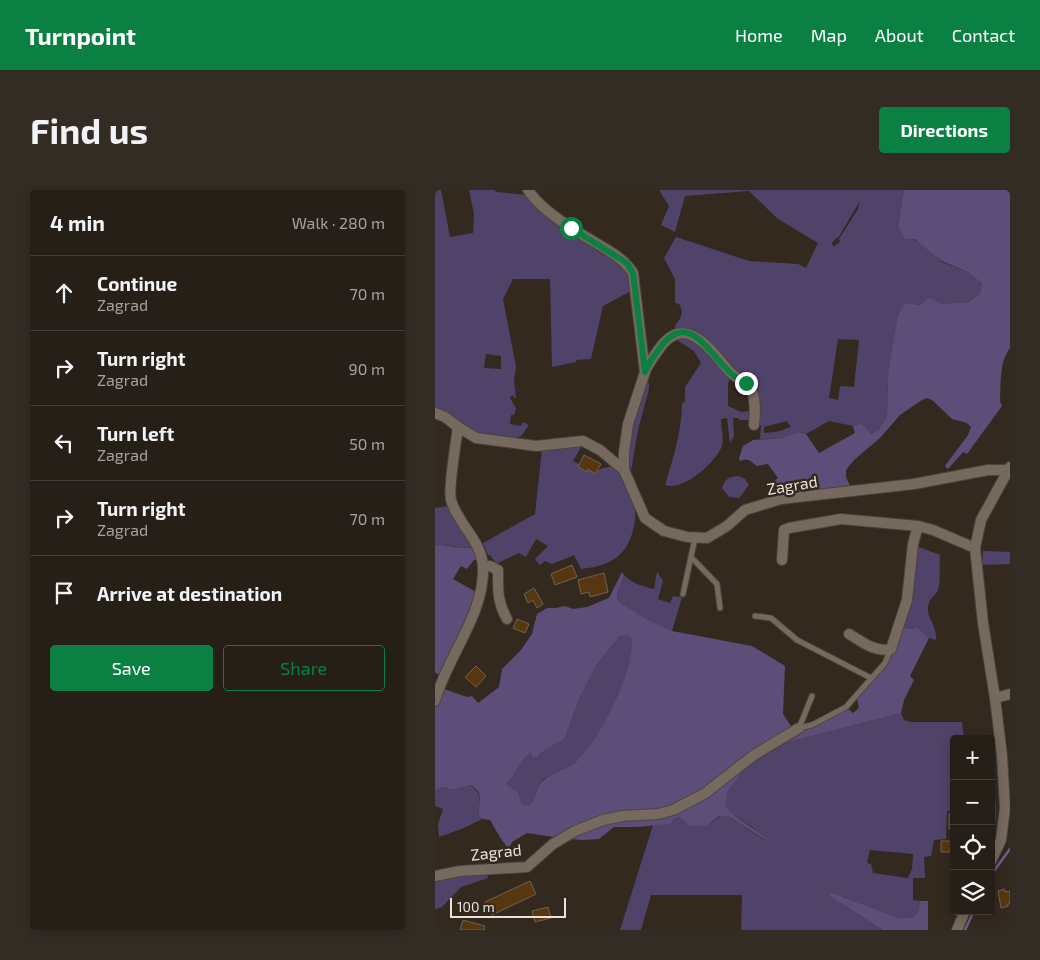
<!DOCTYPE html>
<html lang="en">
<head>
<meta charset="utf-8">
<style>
	body { margin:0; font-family:"Exo 2",sans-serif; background:#322c24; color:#f1f3f6 }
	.controls { position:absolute; right:15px; bottom:15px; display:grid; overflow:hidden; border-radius:5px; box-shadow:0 2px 12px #0003 }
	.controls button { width:45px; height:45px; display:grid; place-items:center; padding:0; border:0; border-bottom:1px solid #423d36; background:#261f17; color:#f1f3f6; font:25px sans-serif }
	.scale { position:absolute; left:15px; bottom:12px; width:116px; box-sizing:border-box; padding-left:5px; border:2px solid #e9e2db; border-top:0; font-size:14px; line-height:18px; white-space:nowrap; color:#e9e2db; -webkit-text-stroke:4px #33291f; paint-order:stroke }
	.stop { position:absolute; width:15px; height:15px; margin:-11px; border:4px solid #0b8043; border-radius:50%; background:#fff }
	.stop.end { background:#0b8043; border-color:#fff; box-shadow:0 1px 5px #0008 }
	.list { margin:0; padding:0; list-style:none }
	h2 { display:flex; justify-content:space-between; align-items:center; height:65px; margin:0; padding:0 20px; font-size:21px }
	h2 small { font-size:16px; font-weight:400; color:#a4a2a1 }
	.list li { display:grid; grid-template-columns:32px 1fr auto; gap:15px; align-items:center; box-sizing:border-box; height:75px; padding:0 20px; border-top:1px solid #423d36 }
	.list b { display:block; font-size:19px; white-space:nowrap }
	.list p { margin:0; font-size:16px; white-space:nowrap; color:#a4a2a1 }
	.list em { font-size:16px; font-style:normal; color:#a4a2a1 }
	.actions { display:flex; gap:10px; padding:15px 20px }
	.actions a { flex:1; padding:11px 0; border:1px solid #0b8043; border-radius:5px; text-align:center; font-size:18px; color:#0b8043 }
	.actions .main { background:#0b8043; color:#fff }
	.icon { flex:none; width:28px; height:28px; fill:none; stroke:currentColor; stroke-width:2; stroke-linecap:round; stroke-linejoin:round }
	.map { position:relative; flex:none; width:575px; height:740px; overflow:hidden; border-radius:5px }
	header { display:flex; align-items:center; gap:30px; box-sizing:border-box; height:70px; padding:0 25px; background:#0b8043; color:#fff }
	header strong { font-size:24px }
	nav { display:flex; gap:28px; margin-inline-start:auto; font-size:18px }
	.intro { display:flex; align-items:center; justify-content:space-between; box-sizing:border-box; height:120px; padding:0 30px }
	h1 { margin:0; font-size:35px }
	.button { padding:12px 22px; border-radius:5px; background:#0b8043; color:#fff; font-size:18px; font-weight:700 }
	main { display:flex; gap:30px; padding:0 30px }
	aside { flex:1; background:#261f17; border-radius:5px; box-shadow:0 2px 12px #0003 }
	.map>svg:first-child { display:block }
	.green { fill:#504369; fill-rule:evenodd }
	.forest { fill:#5d4e79; fill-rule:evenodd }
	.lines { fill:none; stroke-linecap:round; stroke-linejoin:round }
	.stream { stroke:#6d5e8a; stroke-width:2.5 }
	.building { fill:#57370f; stroke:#6e6256 }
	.service-casing { stroke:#4c443b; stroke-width:7 }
	.minor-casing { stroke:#4c443b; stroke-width:12 }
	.service { stroke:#766a5e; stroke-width:5 }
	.minor { stroke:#766a5e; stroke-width:10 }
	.route { stroke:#0b8043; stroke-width:6 }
	.labels { text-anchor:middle; stroke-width:5; stroke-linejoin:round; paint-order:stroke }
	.street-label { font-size:16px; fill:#e9e2db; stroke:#33291f }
</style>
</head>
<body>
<header>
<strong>Turnpoint</strong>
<nav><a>Home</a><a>Map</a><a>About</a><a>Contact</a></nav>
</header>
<div class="intro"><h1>Find us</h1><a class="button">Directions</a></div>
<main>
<aside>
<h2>4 min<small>Walk · 280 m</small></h2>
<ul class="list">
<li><svg class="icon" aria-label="ahead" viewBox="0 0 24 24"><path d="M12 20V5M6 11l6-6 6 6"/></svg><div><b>Continue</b><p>Zagrad</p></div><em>70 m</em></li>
<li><svg class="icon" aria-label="right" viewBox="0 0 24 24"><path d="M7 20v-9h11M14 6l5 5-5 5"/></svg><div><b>Turn right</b><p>Zagrad</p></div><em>90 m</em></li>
<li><svg class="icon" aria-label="left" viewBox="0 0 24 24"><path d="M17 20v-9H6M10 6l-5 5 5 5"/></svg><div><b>Turn left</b><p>Zagrad</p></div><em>50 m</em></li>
<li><svg class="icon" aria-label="right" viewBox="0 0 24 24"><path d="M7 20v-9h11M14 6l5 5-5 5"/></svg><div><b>Turn right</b><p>Zagrad</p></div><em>70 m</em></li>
<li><svg class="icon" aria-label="arrive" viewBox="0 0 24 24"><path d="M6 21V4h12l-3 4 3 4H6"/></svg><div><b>Arrive at destination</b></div></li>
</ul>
<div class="actions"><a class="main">Save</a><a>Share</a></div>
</aside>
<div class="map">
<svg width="575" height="740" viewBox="0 0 575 740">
	<rect width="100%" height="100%" fill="#33291f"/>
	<g class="green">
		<path d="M0 0H6L15 47 38 43 39 24 34 0H60L61 2 93 5 191 75 198 100 168 116 156 169 141 170V172L117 177 115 89H78L68 109 81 177 79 190 81 209 77 205 75 208 81 218 79 225H76L75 234 86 236 88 232 94 235 86 246 77 250 49 247 0 220ZM51 164 66 166V179L49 178Z"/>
		<path d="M224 0H469L463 37 467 43 493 58 507 72 532 82 547 93 545 103 534 112 507 114 500 110 486 115 470 113 453 184 452 226 445 240 436 244 427 235 418 236 394 231 371 244 362 242 348 248 325 249 326 235H321V210L306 187 276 157 240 142V136C245 129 250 123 244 114L240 113V89L229 68 241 47 314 71 363 74 371 78 383 53 343 29 314 1 250 6 240 42 226 35 234 16ZM425 11 423 19 404 49 405 52 398 57 397 53 401 48H403ZM403 149 424 150 419 197 405 196 403 210 394 208ZM352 231 356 237 341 242 329 243V237Z"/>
		<path d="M237 147 260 148 296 186 293 194V216L306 222 317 221V230H304V228H298L299 246 295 253 292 228 286 229C286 237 289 248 287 256 281 272 248 302 230 295 238 269 247 240 247 213L250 212V197L266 173 259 161Z"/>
		<polygon points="211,193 214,193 214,199 203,240 195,287 190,262 194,236"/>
		<path d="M148 254 138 271 157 281 178 276C190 286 191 291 196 305 201 317 201 324 199 336 193 366 175 376 146 379L139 365 117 374 110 371 105 375 100 369 113 356 101 349 91 367 84 363 63 373 64 377 60 375 61 373 55 365H53L48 353 100 324 107 259Z"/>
		<path d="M303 286 310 289 314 295 304 308 294 307 287 298C290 289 293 287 303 286Z"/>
		<path d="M13 316 38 357C29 360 12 353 0 356V318Z"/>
		<path d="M481 356 505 365C504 375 506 392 503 400 501 405 495 408 494 413 489 426 503 436 501 450L494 448 482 437 475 439 468 437Z"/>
		<polygon points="548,361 575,362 575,374 547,375"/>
		<path d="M222 382 228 391 223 409 235 413 238 406 247 407 237 441 212 429 183 411 182 405 189 385C196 393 209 397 219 399Z"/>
		<path d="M191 445 196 448C198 458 196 469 194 479 188 501 158 560 140 573 131 580 118 582 109 589 99 597 104 607 94 615L87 614 83 602 72 594C78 583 85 570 96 563L102 567C109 559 118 555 129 550L145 507 162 474 184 447Z"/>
		<path d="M466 523 469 530 476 532H527L529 549H519V621H512L511 649 499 650 496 666 489 667 490 688H478V710L485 711 483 721 479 727 464 728 395 702 393 705 448 740H306L307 705H216L206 740H185L218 635 236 634 239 629 244 627 251 633 277 632 285 626H293L331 651C322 635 300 630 289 616L293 602 315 570 350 553ZM435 660 478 664 477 679 473 688 438 683 436 674 432 673Z"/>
		<path d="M556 594H558C562 616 562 630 557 653Z"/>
		<polygon points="35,595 43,602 45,611 43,624 47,629 29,638 4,647 3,634 8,619 0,616 0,600 11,597 14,600"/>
		<polygon points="52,682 53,688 26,697 7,717 0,719 0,688"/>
	</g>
	<g class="forest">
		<path d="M469 0H575V158C564 172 566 194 565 211L567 216 532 264 528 262 513 279 510 276 533 245 536 237 532 233 517 229 497 210 492 208 487 210 465 225 445 248 419 270 411 280V287L416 298 342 308 335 302 334 295 343 288 333 274 322 276C315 271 314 268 305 271L304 268 308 256 318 250 348 248 362 242 371 244 384 263 420 243 418 236 427 234 436 244 445 239 452 226 453 184 463 126 470 113 486 115 493 108 500 110 507 114 521 113 534 112 545 103 547 93 532 82 507 71 479 49H470L463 37Z"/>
		<path d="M4 355C14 355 31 360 38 357L42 370H39L32 379 26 376 18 389 43 403 34 427 5 486 0 482V356Z"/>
		<path d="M187 382 189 385 182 405 183 411 212 429 237 441 317 456 350 476 348 524 360 542C379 538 397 529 412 518L418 523 424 518 422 508 439 490 458 464 468 437 475 439 482 437 494 448 475 486 479 490 469 510 466 523 350 553 315 570 293 602 290 616C301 631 321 636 332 651L293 626H284L272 635 255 636 244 627 239 629 236 634 202 637H179L164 649 148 650 135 649 131 642 119 647 92 643 77 652 74 658C69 655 59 637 55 630L47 629 43 624 45 611 44 602 36 595 14 600 11 597 0 600V517L6 498 32 507 37 506 43 513 64 497 67 479 86 460 97 444 102 424 112 418H121L130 416 138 419 152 417 174 408ZM191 445 196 448C202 478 164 551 142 571 133 580 118 581 109 590 99 597 104 607 94 615L87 614 83 602 72 594C74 590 77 587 79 583 84 575 87 569 96 563L98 567H102C109 559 118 555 129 550L145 507 162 474 184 447Z"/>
		<polygon points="395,702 464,728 479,727 483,721 485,711 493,711 493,740 496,740 448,740 393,705"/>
	</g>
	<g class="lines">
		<g class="stream">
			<polyline points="556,685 575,659"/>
			<polyline points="530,740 539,721"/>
		</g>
	</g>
	<g class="building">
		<polygon points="149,265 166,274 160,284 153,279 152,282 143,277"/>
		<polygon points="137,375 142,387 120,395 116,384"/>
		<polygon points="169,383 173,402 155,407 154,402 146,404 143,390"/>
		<polygon points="99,398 108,414 102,418 98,410 93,413 89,404"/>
		<polygon points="82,429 94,434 90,443 78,438"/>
		<polygon points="41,476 51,486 41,497 30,487"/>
		<rect x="514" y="624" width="5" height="15"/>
		<polygon points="506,651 516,651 515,662 506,662"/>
		<polygon points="95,691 101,704 57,725 50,712"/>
		<polygon points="569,699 570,702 575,701 575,713 573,714 573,716 566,718 563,701"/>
		<polygon points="113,717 116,728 100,732 97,721"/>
		<polygon points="28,730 50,736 49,740 25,740"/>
	</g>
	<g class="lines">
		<g class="service-casing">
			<g id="service">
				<polyline points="256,367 282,394 285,418"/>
				<polyline points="248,404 260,348"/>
				<polyline points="320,426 336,428 362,450 436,488"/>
				<polyline points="364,538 377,535 411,517 450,473 456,459"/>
				<polyline points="364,538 377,506"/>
			</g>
		</g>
		<g class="minor-casing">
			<g id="minor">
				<path d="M93 0C106 20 136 38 156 50 172 60 188 67 198 83L210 182 193 234 189 262V280"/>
				<path d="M210 181C214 173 219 166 224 159 250 122 275 159 294 181 301 189 313 191 317 201 321 212 320 224 319 235"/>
				<polyline points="0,223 10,227 23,237 41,248 101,256 148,251 165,260 189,280 210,328 229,341 252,347 272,348 292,336 310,320 346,309 479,294 553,280 575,280"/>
				<polyline points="347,370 349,340 354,338 406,329 483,336 498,340 540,358"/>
				<path d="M48 377 55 376 63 380C63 399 62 411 72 429"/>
				<path d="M414 444C426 451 440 463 456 459L472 410 478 354 483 336"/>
				<polyline points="560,508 575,504"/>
				<path d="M0 511C12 467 49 425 48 379 48 351 23 335 16 310 13 299 21 252 23 237"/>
				<polyline points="556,671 566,650 570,618 567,566 560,508 548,433 540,358 546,330 575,277"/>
				<polyline points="0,686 25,681 92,677 118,654 140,641 168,630 187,626 223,624 238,620 269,604 319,565 364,538"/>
				<polyline points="522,740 530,721"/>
			</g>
		</g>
		<use href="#service" class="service"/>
		<use href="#minor" class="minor"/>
	</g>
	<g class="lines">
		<path class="route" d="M136 38 192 73 198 83 210 182C213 174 218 167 224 159 254 116 275 167 298 185 302 188 307 190 311 193"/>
	</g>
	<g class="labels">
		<g class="street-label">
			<text transform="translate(357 295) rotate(-9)" y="6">Zagrad</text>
			<text transform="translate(61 662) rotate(-6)" y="6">Zagrad</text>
		</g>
	</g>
</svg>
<div class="controls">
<button>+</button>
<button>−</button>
<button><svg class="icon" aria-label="locate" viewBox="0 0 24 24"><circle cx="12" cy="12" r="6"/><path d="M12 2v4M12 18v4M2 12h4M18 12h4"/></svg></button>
<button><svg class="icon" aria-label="layers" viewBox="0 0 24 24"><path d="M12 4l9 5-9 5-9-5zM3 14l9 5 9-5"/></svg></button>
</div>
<div class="scale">100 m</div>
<div class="stop" style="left:136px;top:38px"></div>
<div class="stop end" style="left:311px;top:193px"></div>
</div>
</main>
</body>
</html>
